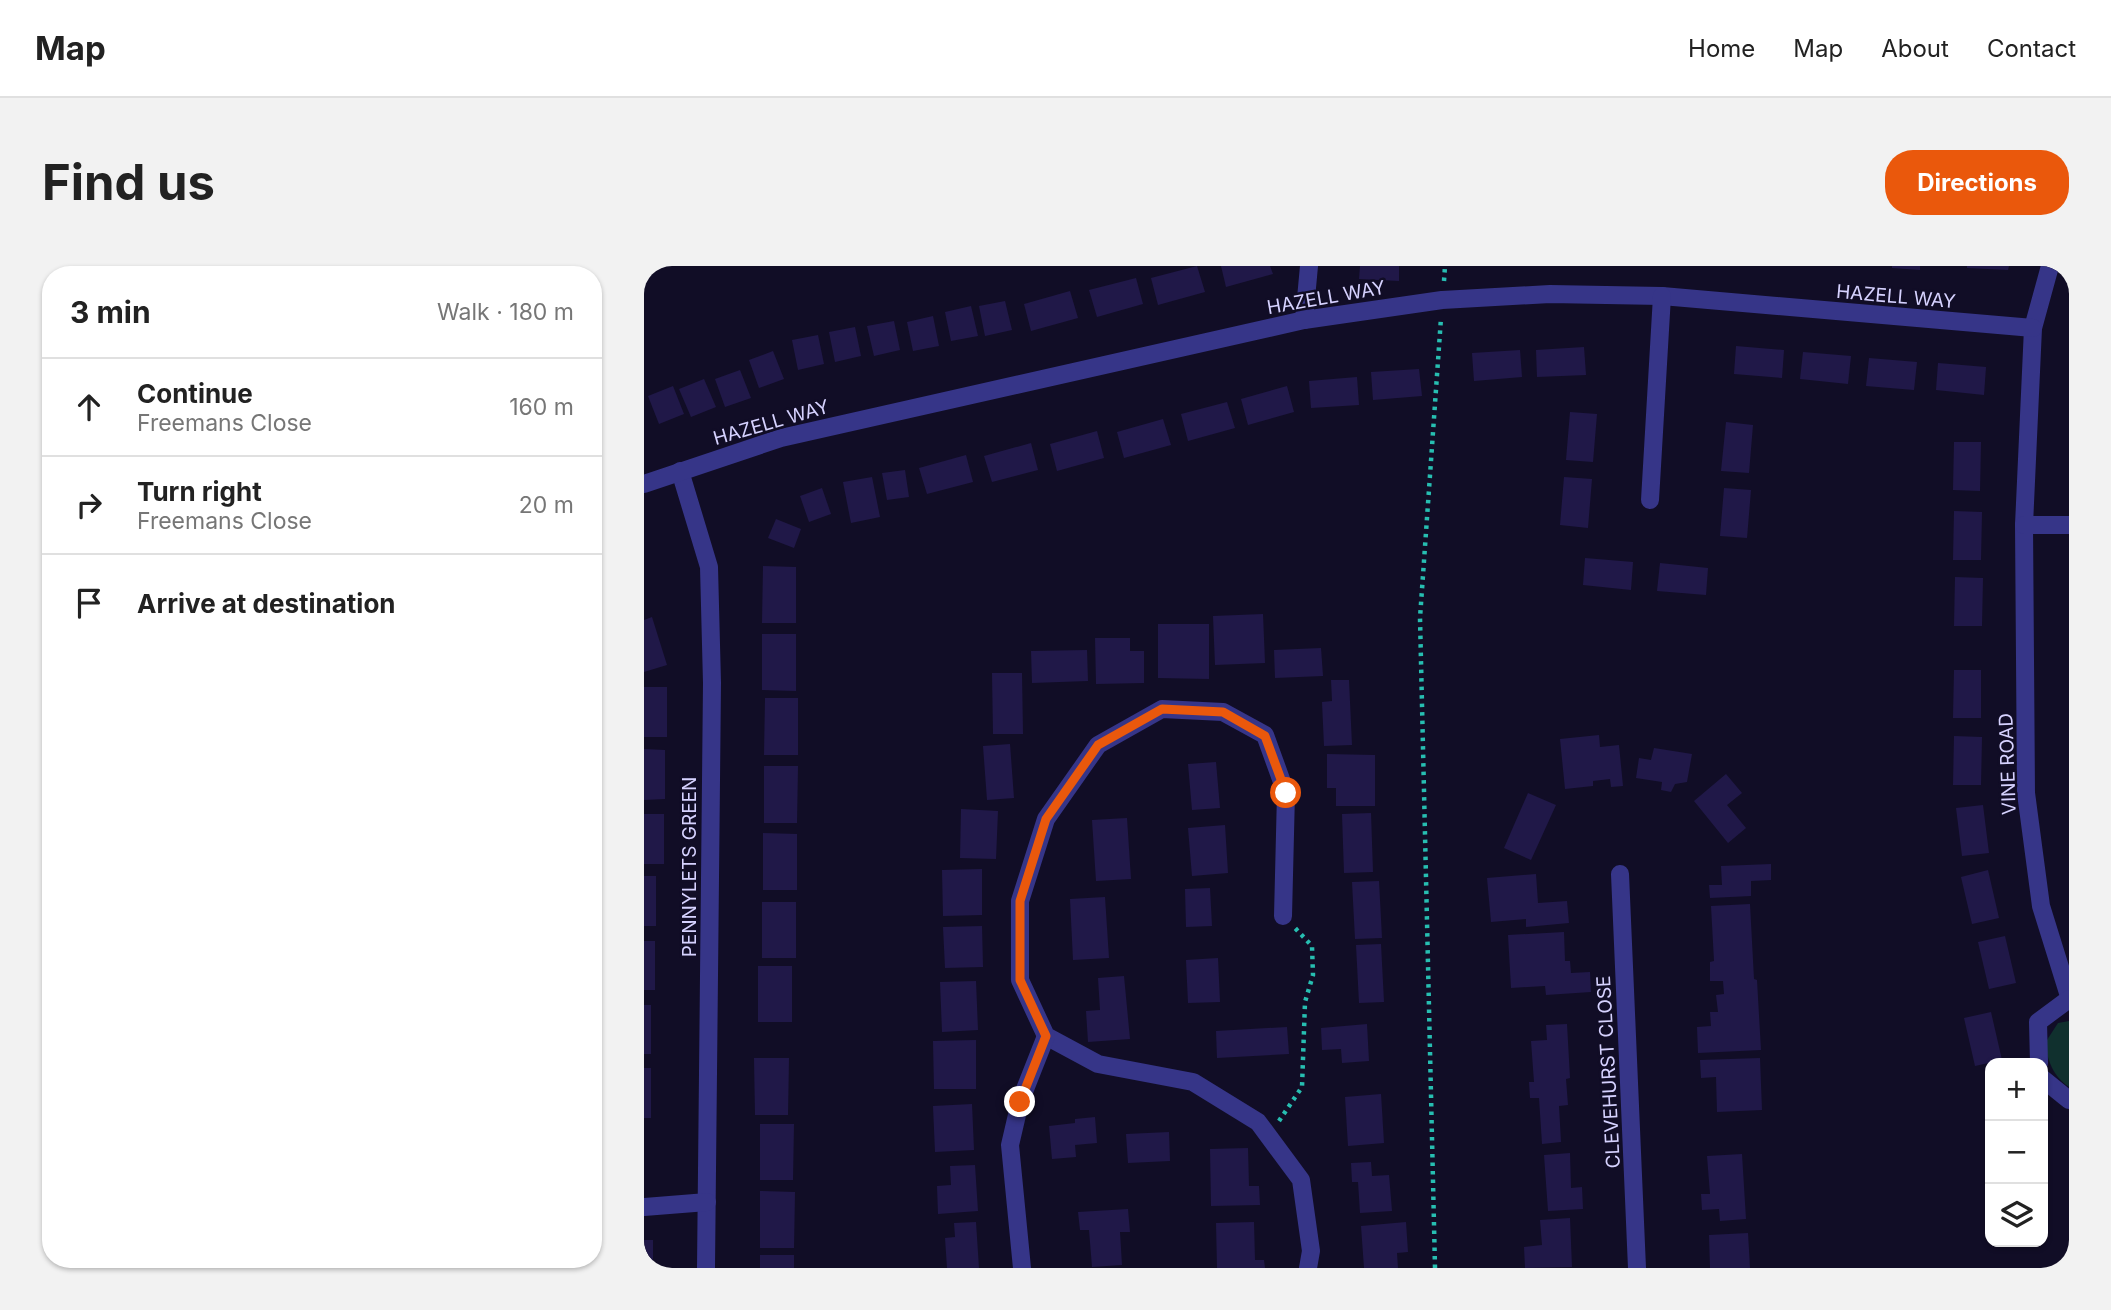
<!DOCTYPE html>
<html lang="en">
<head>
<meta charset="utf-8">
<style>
	body { margin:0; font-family:Inter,sans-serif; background:#f2f2f2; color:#222 }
	.controls { position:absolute; right:21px; bottom:21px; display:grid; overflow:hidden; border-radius:14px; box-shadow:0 2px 5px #0004 }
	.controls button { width:63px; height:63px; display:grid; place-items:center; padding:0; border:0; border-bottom:2px solid #e0e0e0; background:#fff; color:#222; font:35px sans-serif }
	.stop { position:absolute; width:21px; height:21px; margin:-16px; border:5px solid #ea580c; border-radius:50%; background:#fff }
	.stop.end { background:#ea580c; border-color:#fff; box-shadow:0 2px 7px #0008 }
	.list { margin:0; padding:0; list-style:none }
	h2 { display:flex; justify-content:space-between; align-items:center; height:91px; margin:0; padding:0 28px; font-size:30px }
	h2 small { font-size:23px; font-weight:400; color:#767676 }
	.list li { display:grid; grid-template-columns:46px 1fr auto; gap:21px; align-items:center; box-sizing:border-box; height:98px; padding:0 28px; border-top:2px solid #e0e0e0 }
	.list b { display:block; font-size:26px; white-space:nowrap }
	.list p { margin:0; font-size:23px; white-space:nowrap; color:#767676 }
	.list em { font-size:23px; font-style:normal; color:#767676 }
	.icon { flex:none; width:38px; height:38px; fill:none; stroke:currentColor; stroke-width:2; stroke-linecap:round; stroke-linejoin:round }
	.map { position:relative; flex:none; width:1425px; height:1002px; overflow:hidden; border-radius:28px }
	header { display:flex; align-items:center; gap:42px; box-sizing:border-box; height:98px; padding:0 35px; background:#fff; border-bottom:2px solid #e0e0e0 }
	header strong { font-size:33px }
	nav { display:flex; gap:38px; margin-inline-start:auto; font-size:24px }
	.intro { display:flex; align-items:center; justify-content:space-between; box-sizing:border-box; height:168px; padding:0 42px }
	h1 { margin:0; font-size:49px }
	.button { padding:18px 32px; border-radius:28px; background:#ea580c; color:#fff; font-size:24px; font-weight:700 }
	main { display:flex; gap:42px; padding:0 42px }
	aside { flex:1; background:#fff; border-radius:28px; box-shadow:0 2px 5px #0004 }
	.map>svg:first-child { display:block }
	.green { fill:#10302e }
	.building { fill:#201848 }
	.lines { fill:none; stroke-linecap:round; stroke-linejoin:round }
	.path { stroke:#27beb1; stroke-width:4.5; stroke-dasharray:3.5 5; stroke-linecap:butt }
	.minor { stroke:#363588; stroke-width:18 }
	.route { stroke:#ea580c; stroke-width:9 }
	.labels { text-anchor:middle; stroke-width:5; stroke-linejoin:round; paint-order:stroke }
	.street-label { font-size:19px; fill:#d6d2ff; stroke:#110d26 }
</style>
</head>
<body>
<header>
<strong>Map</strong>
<nav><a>Home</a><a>Map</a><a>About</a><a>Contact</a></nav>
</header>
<div class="intro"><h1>Find us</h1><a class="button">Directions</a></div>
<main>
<aside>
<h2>3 min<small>Walk · 180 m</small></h2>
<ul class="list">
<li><svg class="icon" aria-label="ahead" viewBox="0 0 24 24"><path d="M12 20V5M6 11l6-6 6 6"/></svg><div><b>Continue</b><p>Freemans Close</p></div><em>160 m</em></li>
<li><svg class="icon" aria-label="right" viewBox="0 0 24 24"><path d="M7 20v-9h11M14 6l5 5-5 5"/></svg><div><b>Turn right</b><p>Freemans Close</p></div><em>20 m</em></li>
<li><svg class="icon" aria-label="arrive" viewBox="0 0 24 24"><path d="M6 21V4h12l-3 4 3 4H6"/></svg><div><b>Arrive at destination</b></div></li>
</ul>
</aside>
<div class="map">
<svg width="1425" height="1002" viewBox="0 0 1425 1002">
	<rect width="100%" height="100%" fill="#110d26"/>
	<path class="green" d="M1425 755V821C1409 810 1404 796 1401 777L1414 757Z"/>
	<g class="building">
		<polygon points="553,0 561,26 514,39 507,12"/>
		<polygon points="577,0 626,0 629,8 582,21"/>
		<polygon points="716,0 755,0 755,15 715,13"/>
		<polygon points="1248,0 1276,0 1276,4 1248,2"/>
		<polygon points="1323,0 1365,0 1364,4 1323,2"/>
		<polygon points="492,12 499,38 453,51 445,24"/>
		<polygon points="426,25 434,52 387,65 380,38"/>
		<polygon points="361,35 368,64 341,70 335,40"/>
		<polygon points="327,40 334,70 307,75 301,46"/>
		<polygon points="289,50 295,80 269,85 263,56"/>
		<polygon points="250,55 256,84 230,90 223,60"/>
		<polygon points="211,61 217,90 191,96 185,66"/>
		<polygon points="174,69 180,98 154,104 148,74"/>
		<polygon points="1092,80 1140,84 1138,112 1090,108"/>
		<polygon points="940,81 942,109 893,111 892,84"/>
		<polygon points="876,84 878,111 830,115 828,87"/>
		<polygon points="129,85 140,113 115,122 105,94"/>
		<polygon points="1159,86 1207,90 1204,118 1156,113"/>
		<polygon points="1225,92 1273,96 1270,124 1222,120"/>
		<polygon points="1294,97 1342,101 1340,129 1292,124"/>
		<polygon points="775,103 778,130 729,134 727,106"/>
		<polygon points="96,104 107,132 81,141 71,113"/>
		<polygon points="713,111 715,139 667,142 665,115"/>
		<polygon points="60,113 72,141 47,151 35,123"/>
		<polygon points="29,120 40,148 15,158 4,130"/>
		<polygon points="643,120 650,146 604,159 597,133"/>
		<polygon points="583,136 591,162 544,175 537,148"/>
		<polygon points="926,146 953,148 949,196 922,194"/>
		<polygon points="519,153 527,179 480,192 473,166"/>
		<polygon points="1082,156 1109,159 1105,207 1077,205"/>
		<polygon points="453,165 460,192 413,205 406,178"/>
		<polygon points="1310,176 1337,176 1336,225 1309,224"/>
		<polygon points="387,177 394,204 348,216 340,190"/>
		<polygon points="322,189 329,216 283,228 275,202"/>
		<polygon points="261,204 265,231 243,234 238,207"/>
		<polygon points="228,211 236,251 207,257 199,216"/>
		<polygon points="920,211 948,213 944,262 916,259"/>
		<polygon points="178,222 187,248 165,256 156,230"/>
		<polygon points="1080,222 1107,224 1103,272 1076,270"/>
		<polygon points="1310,245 1338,246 1337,294 1309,294"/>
		<polygon points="132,253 157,263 150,282 124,272"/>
		<polygon points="941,292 989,296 987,324 939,319"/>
		<polygon points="1016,297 1064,302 1062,329 1013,325"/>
		<polygon points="119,300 152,301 152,357 118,357"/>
		<polygon points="1311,311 1339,312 1338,360 1310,360"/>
		<polygon points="619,348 621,397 571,399 569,350"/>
		<polygon points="8,351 23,399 0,406 0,354"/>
		<polygon points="514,358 565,358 565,413 514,412"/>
		<polygon points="118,368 152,368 152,425 118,424"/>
		<polygon points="451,372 486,372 486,385 500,385 500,417 452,418"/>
		<polygon points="677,382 679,410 631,412 630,384"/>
		<polygon points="443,384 444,415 388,417 387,385"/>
		<polygon points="1310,404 1337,404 1337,452 1309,452"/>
		<polygon points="348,407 378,407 379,468 349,468"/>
		<polygon points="687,414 705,414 708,479 680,480 678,436 688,435"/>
		<rect x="0" y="421" width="23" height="50"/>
		<polygon points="121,432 154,432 154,489 120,489"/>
		<polygon points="955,469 956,481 975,479 979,520 967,521 966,513 949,515 949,520 921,523 916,473"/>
		<polygon points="1310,470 1338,471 1337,519 1309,519"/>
		<polygon points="366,478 370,532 343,534 339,480"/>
		<polygon points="1010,482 1048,488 1043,516 1031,518 1027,526 1017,524 1018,516 992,512 995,492 1007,494"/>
		<polygon points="0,483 21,484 21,533 0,534"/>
		<polygon points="683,488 731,489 731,540 692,540 692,522 683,522"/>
		<polygon points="572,496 576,542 548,544 544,498"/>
		<polygon points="120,500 154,500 153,557 120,557"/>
		<polygon points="1082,508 1098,527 1083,539 1102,562 1084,577 1050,535"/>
		<polygon points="884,527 912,539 887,594 860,582"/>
		<polygon points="1339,539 1345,587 1318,590 1312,542"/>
		<polygon points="317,543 354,545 352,593 316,592"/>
		<polygon points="727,547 729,606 700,607 698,548"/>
		<rect x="0" y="548" width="20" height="50"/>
		<polygon points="483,552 487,613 452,615 448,554"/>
		<polygon points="581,559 584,607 548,610 544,562"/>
		<polygon points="119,567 153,568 153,624 119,624"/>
		<polygon points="1127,598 1127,614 1107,615 1107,630 1066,632 1065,619 1078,619 1077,600"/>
		<polygon points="338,603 338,649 299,650 298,604"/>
		<polygon points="1344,604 1355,652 1328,658 1317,611"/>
		<polygon points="892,608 894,637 923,635 925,657 882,661 882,653 847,656 843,612"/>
		<rect x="0" y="610" width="12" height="50"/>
		<polygon points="735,615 738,672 711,673 708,616"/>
		<polygon points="566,622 568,660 542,661 541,623"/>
		<polygon points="461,631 465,692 429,694 426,633"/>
		<rect x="118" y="636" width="34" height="56"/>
		<polygon points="1106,638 1110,713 1113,714 1117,784 1054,787 1053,761 1067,760 1066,746 1074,746 1072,729 1080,728 1079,715 1066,715 1066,696 1070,695 1067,640"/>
		<polygon points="338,660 339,701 301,702 299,661"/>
		<polygon points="920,666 921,695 926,695 927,707 946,706 947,726 902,729 901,720 867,722 864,669"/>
		<polygon points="1361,670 1372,717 1345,723 1334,676"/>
		<rect x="0" y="675" width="11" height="49"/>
		<polygon points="737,678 740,736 715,737 712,679"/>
		<polygon points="574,692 576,736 544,737 542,694"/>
		<rect x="114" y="700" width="34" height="56"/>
		<polygon points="480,710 486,773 444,776 442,745 456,744 454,712"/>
		<polygon points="332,715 334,764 298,766 296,716"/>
		<rect x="0" y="739" width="7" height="49"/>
		<polygon points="1347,746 1358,794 1331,800 1320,752"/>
		<polygon points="723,758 725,795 698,797 697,783 678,784 677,762"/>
		<polygon points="923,758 926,812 922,813 924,839 915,840 917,876 898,878 895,832 886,832 885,816 890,816 887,775 903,774 902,759"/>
		<polygon points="643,761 645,788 573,792 572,765"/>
		<polygon points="332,774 332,823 290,823 289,775"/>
		<polygon points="110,792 145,792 144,849 111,849"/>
		<polygon points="1116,792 1118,844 1073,846 1072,811 1057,812 1056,794"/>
		<rect x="0" y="802" width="7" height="50"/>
		<polygon points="737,828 740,877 704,880 701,831"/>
		<polygon points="328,838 330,884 291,886 289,840"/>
		<polygon points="451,851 453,877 431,879 432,891 408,893 405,860 431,857 431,853"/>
		<polygon points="116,858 150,858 149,914 116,914"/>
		<polygon points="525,866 526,895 484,897 482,868"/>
		<polygon points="604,882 605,920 615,920 616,939 567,940 566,883"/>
		<polygon points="926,887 927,922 938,921 939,943 904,945 900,889"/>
		<polygon points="1098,888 1102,953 1076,955 1075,943 1058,944 1057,928 1066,928 1063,890"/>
		<polygon points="727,896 728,910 745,909 748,945 716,947 714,916 708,916 707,897"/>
		<polygon points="331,899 334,945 294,948 293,920 307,919 306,900"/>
		<polygon points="116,925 151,926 150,982 116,982"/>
		<polygon points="484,943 486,966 476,966 478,999 448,1001 445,964 436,964 434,946"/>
		<polygon points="926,952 928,1001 881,1002 880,981 898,979 896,954"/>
		<polygon points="332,956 335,1002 303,1002 301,972 311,971 310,957"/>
		<polygon points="610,956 611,994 620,994 621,1002 573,1002 572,957"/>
		<polygon points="762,956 764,986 753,987 754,1002 720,1002 717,960"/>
		<polygon points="1104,967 1106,1002 1066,1002 1065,969"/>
		<rect x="0" y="974" width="9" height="28"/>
		<rect x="116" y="989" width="34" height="13"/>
	</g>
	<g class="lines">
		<g class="path">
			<polyline points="800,15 801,0"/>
			<polyline points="635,855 658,821 661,736 669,709 668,680 651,662"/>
			<polyline points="791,1002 776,352 797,52"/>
		</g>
		<g class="minor">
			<polyline points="1406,0 1389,62 1380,259 1382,527 1397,640 1425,730"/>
			<polyline points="660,54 665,0"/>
			<polyline points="36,205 65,301 68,417 62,1002"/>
			<polyline points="0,218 137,172 660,54 798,34 906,28 1018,30 1389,62"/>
			<polyline points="1006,234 1018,30"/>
			<polyline points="1380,259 1425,259"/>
			<polyline points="976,608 993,1002"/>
			<polyline points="639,650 642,527 621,469 579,446 518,443 454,479 402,553 376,635 376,714 402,770 454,798 549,816 614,856 657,914 667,985 664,1002"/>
			<polyline points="1395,797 1394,756 1425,733"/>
			<polyline points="1399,813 1425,834"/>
			<polyline points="0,941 63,936"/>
			<polyline points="378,1002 366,879 376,836 402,770"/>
		</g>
	</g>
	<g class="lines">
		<polyline class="route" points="376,836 402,770 376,714 376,635 402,553 454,479 518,443 579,446 621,470 642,527"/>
	</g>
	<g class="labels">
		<g class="street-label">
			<text transform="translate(1252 30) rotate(5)" y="7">HAZELL WAY</text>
			<text transform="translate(682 31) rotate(-10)" y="7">HAZELL WAY</text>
			<text transform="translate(127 156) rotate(-16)" y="7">HAZELL WAY</text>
			<text transform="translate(1363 498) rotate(-92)" y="7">VINE ROAD</text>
			<text transform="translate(45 601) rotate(-90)" y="7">PENNYLETS GREEN</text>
			<text transform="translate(964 806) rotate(-93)" y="7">CLEVEHURST CLOSE</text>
		</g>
	</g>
</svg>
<div class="controls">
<button>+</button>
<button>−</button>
<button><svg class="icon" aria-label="layers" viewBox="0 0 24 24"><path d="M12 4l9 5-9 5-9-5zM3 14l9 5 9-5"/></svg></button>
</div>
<div class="stop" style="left:642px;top:527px"></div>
<div class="stop end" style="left:376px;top:836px"></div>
</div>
</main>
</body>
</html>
